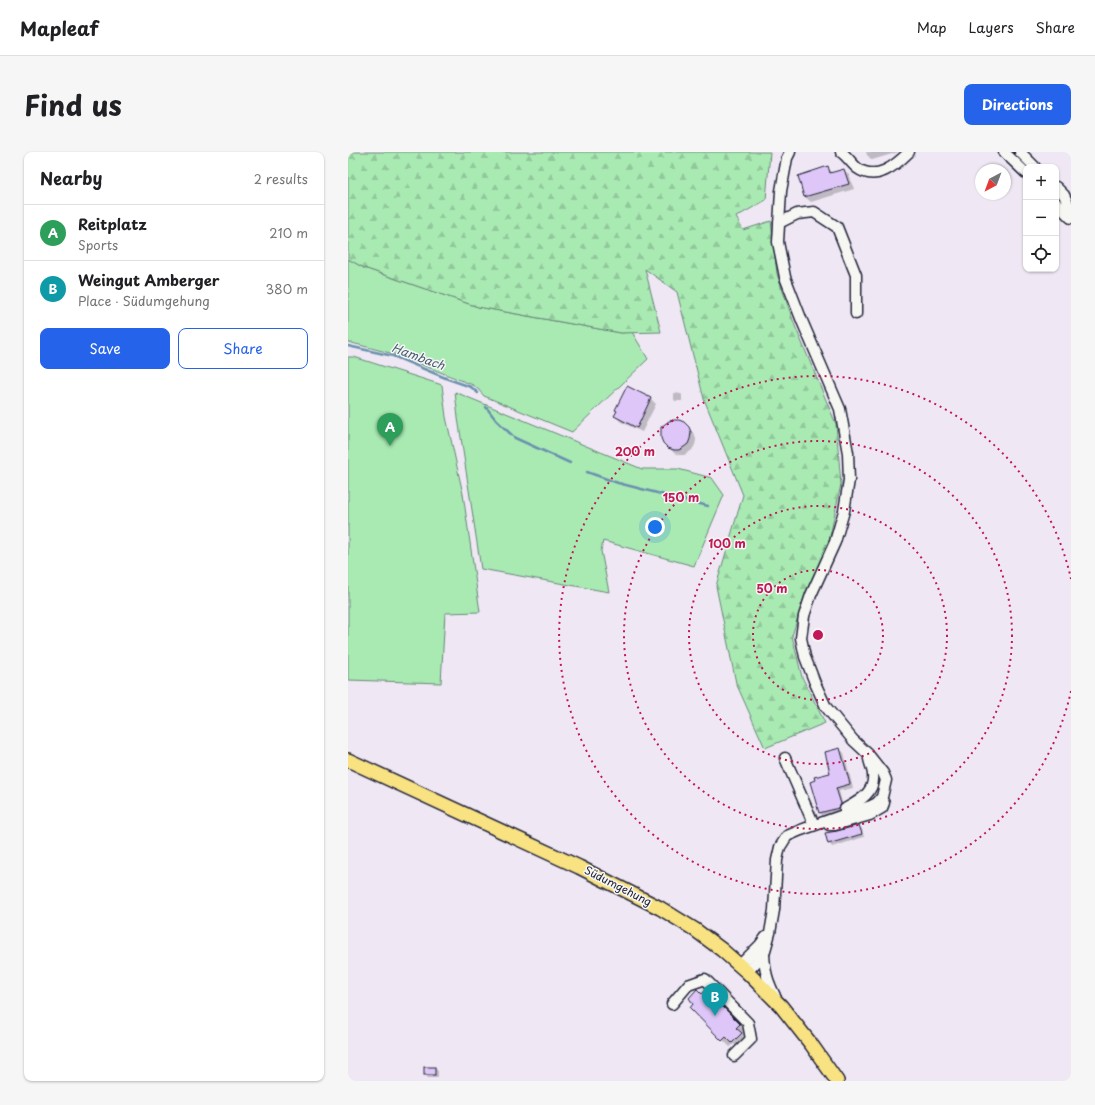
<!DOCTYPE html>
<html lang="en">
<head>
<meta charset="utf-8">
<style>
	body { margin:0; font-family:"Playpen Sans",sans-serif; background:#f6f6f6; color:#202124 }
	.controls { position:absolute; right:12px; top:12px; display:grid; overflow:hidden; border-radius:8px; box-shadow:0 1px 3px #0004 }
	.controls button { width:36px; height:36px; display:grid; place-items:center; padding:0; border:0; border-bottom:1px solid #e0e0e0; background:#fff; color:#202124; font:20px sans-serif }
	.compass { position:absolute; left:627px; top:12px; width:36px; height:36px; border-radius:50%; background:#fff; box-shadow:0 1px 3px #0004; rotate:221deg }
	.you { position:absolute; left:307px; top:375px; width:14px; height:14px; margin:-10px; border:3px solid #fff; border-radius:50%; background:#1a73e8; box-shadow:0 0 0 6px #1a73e833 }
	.badge { display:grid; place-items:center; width:26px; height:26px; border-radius:50%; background:#2563eb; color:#fff; font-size:13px; font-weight:700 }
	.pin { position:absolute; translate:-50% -33px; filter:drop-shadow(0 1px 2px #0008) }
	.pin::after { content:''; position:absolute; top:21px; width:14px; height:12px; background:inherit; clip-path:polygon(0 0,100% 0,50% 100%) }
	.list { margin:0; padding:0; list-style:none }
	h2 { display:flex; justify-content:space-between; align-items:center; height:52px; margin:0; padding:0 16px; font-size:17px }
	h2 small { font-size:13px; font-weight:400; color:#757577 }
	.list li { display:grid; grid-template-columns:26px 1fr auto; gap:12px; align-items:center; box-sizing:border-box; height:56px; padding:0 16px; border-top:1px solid #e0e0e0 }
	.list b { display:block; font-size:15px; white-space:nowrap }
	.list p { margin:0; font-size:13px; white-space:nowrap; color:#757577 }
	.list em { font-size:13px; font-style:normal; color:#757577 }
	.actions { display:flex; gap:8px; padding:12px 16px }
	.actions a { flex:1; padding:9px 0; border:1px solid #2563eb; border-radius:8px; text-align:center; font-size:14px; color:#2563eb }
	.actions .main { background:#2563eb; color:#fff }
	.icon { flex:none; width:22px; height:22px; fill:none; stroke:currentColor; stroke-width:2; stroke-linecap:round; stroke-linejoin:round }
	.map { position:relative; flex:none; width:723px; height:929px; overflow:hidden; border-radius:8px }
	header { display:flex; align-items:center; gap:24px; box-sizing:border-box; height:56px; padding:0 20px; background:#fff; border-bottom:1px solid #e0e0e0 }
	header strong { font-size:19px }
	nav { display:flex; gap:22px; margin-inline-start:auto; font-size:14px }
	.intro { display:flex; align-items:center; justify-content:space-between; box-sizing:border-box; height:96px; padding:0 24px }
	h1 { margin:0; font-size:28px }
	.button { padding:10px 18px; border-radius:8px; background:#2563eb; color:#fff; font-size:14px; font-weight:700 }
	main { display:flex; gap:24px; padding:0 24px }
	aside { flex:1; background:#fff; border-radius:8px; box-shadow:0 1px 3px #0004 }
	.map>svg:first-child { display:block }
	.grass { fill:#a9eab3; stroke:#668677 }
	.forest { fill:url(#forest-firs); stroke:#668677 }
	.shadow { fill:#0003 }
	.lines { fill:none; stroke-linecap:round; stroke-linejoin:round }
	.stream { stroke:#6a91ae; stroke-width:2.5 }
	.building { fill:#dec7f8; stroke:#22223b }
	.minor-casing { stroke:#22223b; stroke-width:13 }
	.major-casing { stroke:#22223b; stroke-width:16 }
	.minor { stroke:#f6f6f2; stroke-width:10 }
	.major { stroke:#f8e281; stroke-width:13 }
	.ring { fill:none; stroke:#c2185b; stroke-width:2; stroke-dasharray:2 4 }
	.labels { text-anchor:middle; stroke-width:3; stroke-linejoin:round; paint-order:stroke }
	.street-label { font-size:11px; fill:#22223b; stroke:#f6f6f2 }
	.water-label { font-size:12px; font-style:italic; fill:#465a75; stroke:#f6f6f2 }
	.centre { fill:#c2185b; stroke:#f6f6f2; stroke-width:2 }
	.ring-label { font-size:12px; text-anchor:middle; font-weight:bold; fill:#c2185b; stroke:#f6f6f2; stroke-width:3; stroke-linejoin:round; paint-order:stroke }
</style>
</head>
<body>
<header>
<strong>Mapleaf</strong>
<nav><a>Map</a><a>Layers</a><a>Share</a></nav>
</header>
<div class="intro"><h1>Find us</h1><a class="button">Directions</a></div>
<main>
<aside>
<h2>Nearby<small>2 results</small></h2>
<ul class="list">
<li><span class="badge" style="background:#2e9e5b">A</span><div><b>Reitplatz</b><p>Sports</p></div><em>210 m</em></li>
<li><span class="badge" style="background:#0f9aa8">B</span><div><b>Weingut Amberger</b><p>Place · Südumgehung</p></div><em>380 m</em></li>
</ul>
<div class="actions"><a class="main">Save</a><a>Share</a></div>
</aside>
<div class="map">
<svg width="723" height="929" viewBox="0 0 723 929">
	<defs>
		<pattern id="forest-firs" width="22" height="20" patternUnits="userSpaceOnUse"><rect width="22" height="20" fill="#a9eab3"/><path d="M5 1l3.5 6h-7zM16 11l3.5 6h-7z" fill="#91c89b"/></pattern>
	</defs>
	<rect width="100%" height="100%" fill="#efe8f4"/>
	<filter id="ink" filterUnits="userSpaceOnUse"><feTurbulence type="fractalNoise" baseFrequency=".025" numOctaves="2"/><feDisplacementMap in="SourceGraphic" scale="8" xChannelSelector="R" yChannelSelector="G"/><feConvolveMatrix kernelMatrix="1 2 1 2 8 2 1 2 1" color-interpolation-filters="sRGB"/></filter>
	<g filter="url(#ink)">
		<g class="grass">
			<polygon points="0,107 16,116 130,155 273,181 284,180 300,207 224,280 136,244 130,237 125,233 46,202 0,190"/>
			<polygon points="0,205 6,205 94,233 98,265 115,342 132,460 97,461 93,531 0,528"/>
			<polygon points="107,240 294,317 330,317 364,326 376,343 346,414 255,389 253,399 261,440 133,417 110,266"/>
		</g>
		<polygon class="forest" points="0,0 422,0 418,48 388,65 395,78 423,69 429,122 447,174 488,272 493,332 480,394 457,442 444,484 454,525 477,571 417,596 388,531 368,434 395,343 356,247 329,140 297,117 313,180 273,181 130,155 16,116 0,107"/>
		<g class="shadow">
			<polygon points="518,0 551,0 524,8 519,3"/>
			<polygon points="480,16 485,21 496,18 501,23 506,37 463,50 457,45 451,25"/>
			<polygon points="279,236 303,247 308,252 294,280 273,270 267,264"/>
			<polygon points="326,241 333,242 334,243 334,249 327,249 326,247"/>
			<polygon points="338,273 347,283 348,288 347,293 344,298 340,301 336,303 331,303 326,301 316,290"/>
			<polygon points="492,597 496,601 505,636 491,639 496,657 495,660 476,665 472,661 463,630 484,621"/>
			<polygon points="511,674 514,677 516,685 484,695 481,691"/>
			<polygon points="358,840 399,880 395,884 400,889 391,897 386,892 382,895 343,856"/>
			<polygon points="77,916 87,916 90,919 90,926 80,926 77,922"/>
		</g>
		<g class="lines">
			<g class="stream">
				<polyline points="0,194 45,204 100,227 123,235 130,241"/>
				<polyline points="138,255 148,268 167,286 222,311"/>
				<polyline points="239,320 270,331 360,354"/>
			</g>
		</g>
		<g class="building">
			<polygon points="480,14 482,21 496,17 501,32 456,45 450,24"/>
			<polygon points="279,234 303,246 289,276 266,264 269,259 267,258"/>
			<polygon points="326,268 331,268 336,270 341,275 343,280 342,287 340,292 336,295 331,298 326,298 320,296 315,291 313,286 313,275 321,269"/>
			<polygon points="492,596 502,632 488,636 493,652 491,656 471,661 462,630 467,628 466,625 482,621 477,600"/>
			<polygon points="511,673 514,682 480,692 477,681 489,679"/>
			<polygon points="349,837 354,842 358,838 392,872 388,876 394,881 384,891 378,885 374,889 342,856 345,852 341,846"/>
			<rect x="76" y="915" width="11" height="8"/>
		</g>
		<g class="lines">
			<g class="minor-casing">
				<g id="minor">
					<path d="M493 0C499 4 503 11 509 16 528 30 547 14 561 0"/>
					<polyline points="656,0 678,21"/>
					<polyline points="672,0 687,15"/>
					<polyline points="708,35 716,43 723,58"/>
					<polyline points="708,51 723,66"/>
					<polyline points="431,71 449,62 466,60 489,75 508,123 508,162"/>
					<polyline points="437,606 466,673"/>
					<path d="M497 657C511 649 527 641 525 623 525 618 522 612 521 607"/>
					<polyline points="481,673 487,673 522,663 534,656 536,651"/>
					<path d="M416 802C417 820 419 828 427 844"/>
					<polyline points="392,813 412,793 418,785"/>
					<polyline points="399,820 416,802 422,781 426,758 429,708 432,695 439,684 453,678 507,659 523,654 529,651 534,645 538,628 535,621 520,602 505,588 478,555 467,531 457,505 453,486 456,464 463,443 487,390 496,359 501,328 500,301 492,257 454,169 437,125 430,90 433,39 439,6 442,0"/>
					<polyline points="324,852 340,833 357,827 400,871 403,887 386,904"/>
				</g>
			</g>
			<g class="major-casing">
				<polyline id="major" points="0,608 231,715 312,756 346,777 374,798 399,820 433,854 463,892 489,929"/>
			</g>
			<use href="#minor" class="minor"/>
			<use href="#major" class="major"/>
		</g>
	</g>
	<g class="ring">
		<circle cx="470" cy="483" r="65"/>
		<circle cx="470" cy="483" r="129"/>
		<circle cx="470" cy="483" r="194"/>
		<path d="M723 539A259 259 0 1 1 723 427"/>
	</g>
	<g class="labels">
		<g class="street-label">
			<text transform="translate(270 734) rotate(27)" y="4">Südumgehung</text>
		</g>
		<g class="water-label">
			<text transform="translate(70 205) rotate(20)" y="4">Hambach</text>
		</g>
	</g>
	<circle cx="470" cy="483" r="6" class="centre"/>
	<g class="ring-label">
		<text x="287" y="304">200 m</text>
		<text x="333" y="350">150 m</text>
		<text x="379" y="396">100 m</text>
		<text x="424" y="441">50 m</text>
	</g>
</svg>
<div class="controls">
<button>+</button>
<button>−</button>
<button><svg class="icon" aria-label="locate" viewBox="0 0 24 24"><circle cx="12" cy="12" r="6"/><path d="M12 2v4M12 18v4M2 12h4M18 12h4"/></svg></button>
</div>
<svg class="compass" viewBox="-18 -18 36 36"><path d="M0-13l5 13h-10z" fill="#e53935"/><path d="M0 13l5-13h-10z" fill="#757577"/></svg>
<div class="you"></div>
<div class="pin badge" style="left:42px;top:294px;background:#2e9e5b">A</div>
<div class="pin badge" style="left:367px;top:864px;background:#0f9aa8">B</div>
</div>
</main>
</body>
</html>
